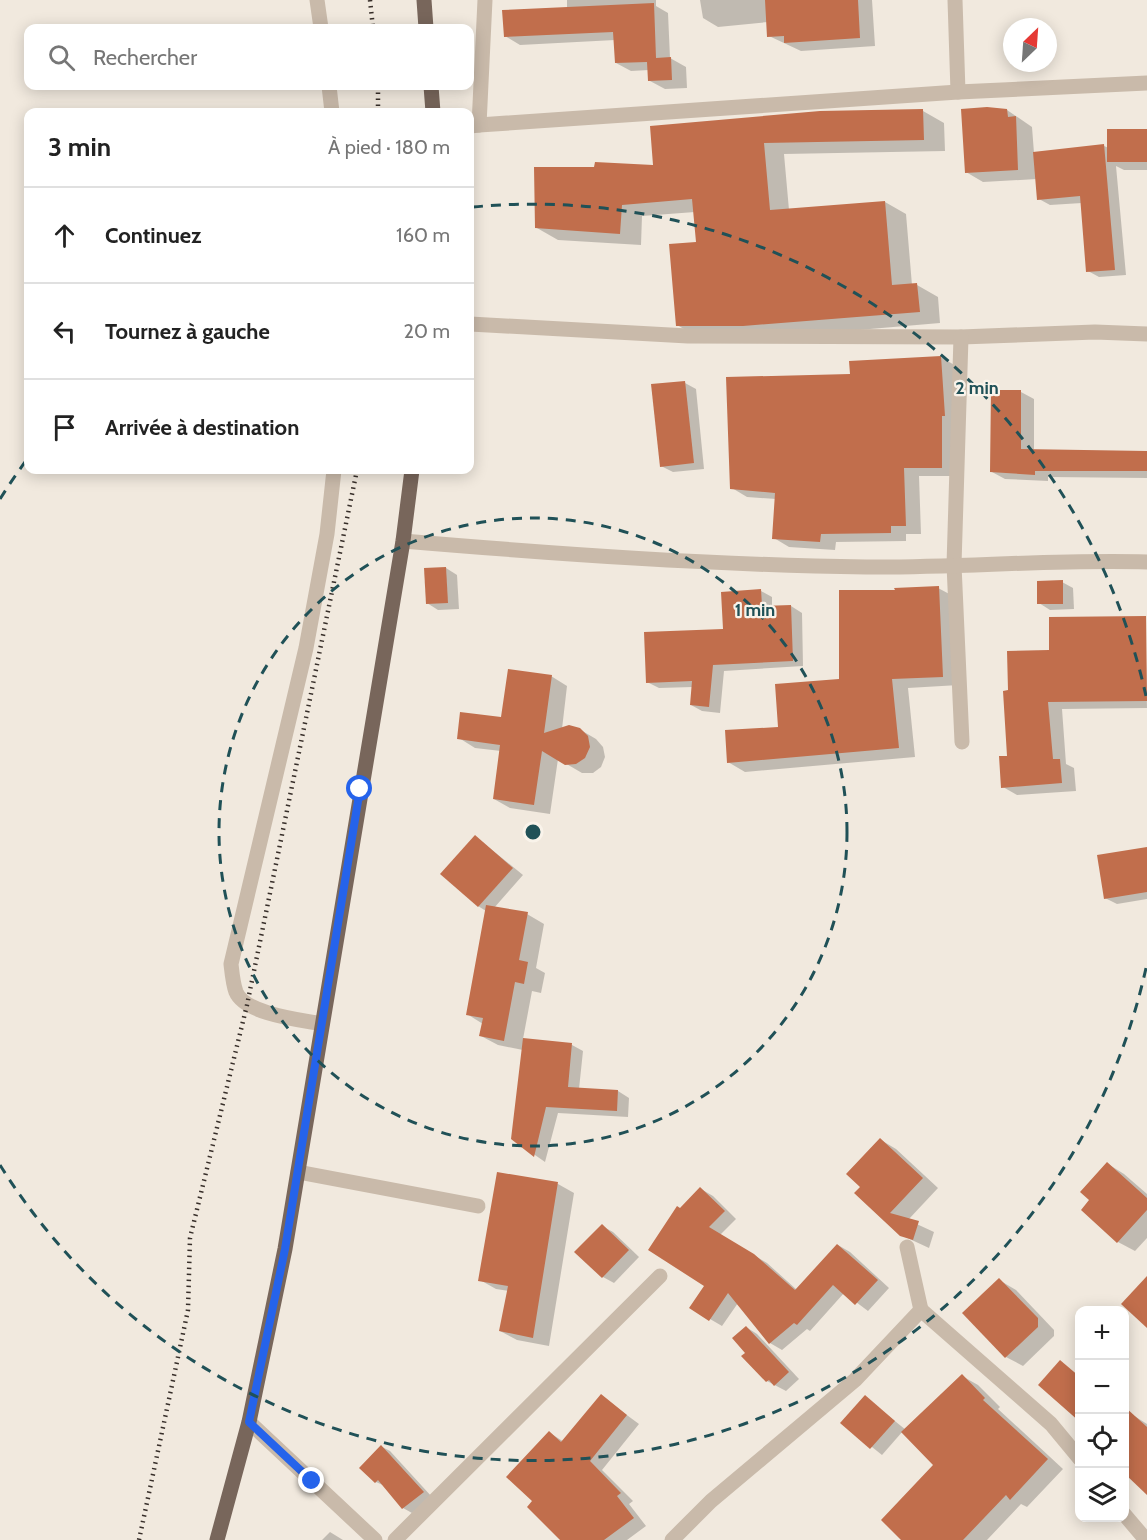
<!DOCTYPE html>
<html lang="fr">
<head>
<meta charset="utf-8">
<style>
	body { margin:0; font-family:Cabin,sans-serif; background:#f2f2f2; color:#222 }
	.controls { position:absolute; right:18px; bottom:18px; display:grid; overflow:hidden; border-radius:12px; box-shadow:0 3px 15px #0003 }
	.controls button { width:54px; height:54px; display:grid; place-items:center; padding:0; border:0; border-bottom:2px solid #e0e0e0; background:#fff; color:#222; font:30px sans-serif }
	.compass { position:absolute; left:1003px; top:18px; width:54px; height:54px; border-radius:50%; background:#fff; box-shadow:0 3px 15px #0003; rotate:25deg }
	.stop { position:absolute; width:18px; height:18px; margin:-14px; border:4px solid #2563eb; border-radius:50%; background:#fff }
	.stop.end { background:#2563eb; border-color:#fff; box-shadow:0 2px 6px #0008 }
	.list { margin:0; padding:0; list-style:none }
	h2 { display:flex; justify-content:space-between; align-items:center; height:78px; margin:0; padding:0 24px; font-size:26px }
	h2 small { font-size:20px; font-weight:400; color:#767676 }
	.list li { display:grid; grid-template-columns:39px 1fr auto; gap:18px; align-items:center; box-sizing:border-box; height:96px; padding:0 24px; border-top:2px solid #e0e0e0 }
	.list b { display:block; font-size:22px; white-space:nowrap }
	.list em { font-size:20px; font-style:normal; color:#767676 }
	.icon { flex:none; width:33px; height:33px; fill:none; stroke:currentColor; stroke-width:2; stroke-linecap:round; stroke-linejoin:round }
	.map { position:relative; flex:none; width:1147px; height:1540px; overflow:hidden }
	.search { position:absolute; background:#fff; box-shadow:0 3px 15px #0003; left:24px; top:24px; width:450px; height:66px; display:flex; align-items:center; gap:15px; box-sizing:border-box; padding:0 21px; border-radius:12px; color:#767676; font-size:22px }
	.panel { position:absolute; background:#fff; box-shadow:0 3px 15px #0003; left:24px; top:108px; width:450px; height:366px; border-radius:12px }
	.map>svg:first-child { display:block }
	.shadow { fill:#0003 }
	.building { fill:#c16e4c }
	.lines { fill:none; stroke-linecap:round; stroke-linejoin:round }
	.minor { stroke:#c9baaa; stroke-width:15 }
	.primary { stroke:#78665b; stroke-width:15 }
	.rail { stroke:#372e29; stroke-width:4.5; stroke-dasharray:1.5 4.5; stroke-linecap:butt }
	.route { stroke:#2563eb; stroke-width:8 }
	.ring { fill:none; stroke:#205157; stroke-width:3; stroke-dasharray:10 8 }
	.centre { fill:#205157; stroke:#f9f3ea; stroke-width:3 }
	.ring-label { font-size:18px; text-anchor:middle; font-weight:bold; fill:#205157; stroke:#f9f3ea; stroke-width:4.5; stroke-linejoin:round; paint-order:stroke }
</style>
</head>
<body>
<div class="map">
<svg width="1147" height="1540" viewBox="0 0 1147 1540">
	<rect width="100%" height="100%" fill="#f1e9de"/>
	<g class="shadow">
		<polygon points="567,0 656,0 656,6 668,13 670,58 686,67 687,88 665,89 650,81 649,70 631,71 616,63 615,40 520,45 505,36 567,8"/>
		<polygon points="700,0 872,0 875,46 801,51 769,36 768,22 718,27 703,18"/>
		<polygon points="1007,110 1032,127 1034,153 1104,146 1109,148 1147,130 1147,170 1124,170 1116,166 1126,275 1099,277 1088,271 1082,203 1050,205 1039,199 1037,179 983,182 966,172"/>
		<polygon points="923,111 944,123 945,151 784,154 789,210 885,202 906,214 912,285 917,285 938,297 940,323 765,338 698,337 677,325 697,243 695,212 642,216 641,245 558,240 537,228 655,167 652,127"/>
		<polygon points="941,357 956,366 957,476 919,476 921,534 906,534 906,541 836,542 835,550 789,547 774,538 776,499 747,497 732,488 851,375"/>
		<polygon points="685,383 696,389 704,469 673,472 661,466"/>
		<polygon points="1021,392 1034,399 1034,451 1147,453 1147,478 1048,477 1048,481 1005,479 992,472"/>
		<polygon points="446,568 457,575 459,609 438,610 427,603"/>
		<polygon points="1062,582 1073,588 1074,609 1050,610 1039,603"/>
		<polygon points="938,588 955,597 959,685 908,688 915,757 745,772 728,762 780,729 840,681 896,592"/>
		<polygon points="761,591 772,597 772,607 791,606 802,613 803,666 724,671 720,713 702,711 691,705 693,687 659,688 647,682 724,631"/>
		<polygon points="1145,618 1147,708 1062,709 1066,764 1074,768 1076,791 1017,795 1003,787 1009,757 1009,692 1051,652"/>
		<polygon points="551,676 567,686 562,729 579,729 596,739 603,747 605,757 601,767 593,773 582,773 558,759 550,814 510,808 494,799 501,751 475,748 459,738 503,719"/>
		<polygon points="476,837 523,875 494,908 527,914 544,924 536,968 545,973 541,993 532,991 523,1039 572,1045 583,1051 579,1089 618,1091 629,1098 628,1117 558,1113 545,1162 512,1139 523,1050 498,1045 481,1036 483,1024 467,1014 486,911 478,906"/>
		<polygon points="1147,848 1147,899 1117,904 1105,898"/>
		<polygon points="881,1140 896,1149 938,1188 908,1220 934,1232 929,1248 901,1235 862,1187"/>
		<polygon points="1108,1164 1124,1174 1147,1194 1147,1238 1135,1251 1118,1242"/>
		<polygon points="498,1174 558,1184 574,1193 549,1346 517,1340 500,1331 509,1291 496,1289 480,1280"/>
		<polygon points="701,1189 713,1196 736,1219 720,1235 767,1263 797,1290 838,1245 850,1252 889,1288 868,1311 844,1293 810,1331 807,1329 782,1350 770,1343 738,1303 722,1326 710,1319 706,1285 680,1209"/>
		<polygon points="602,1226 613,1232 639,1257 614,1283 603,1277"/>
		<polygon points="999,1280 1016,1290 1054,1330 1054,1336 1023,1366 1006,1357"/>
		<polygon points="746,1327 757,1334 799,1379 786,1391 767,1381 747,1353"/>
		<polygon points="962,1376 978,1385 1000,1407 998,1409 1063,1469 1027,1507 1021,1504 987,1540 903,1540 935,1465 903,1431 882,1455 842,1423 865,1397 906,1430"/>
		<polygon points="601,1396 639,1424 602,1470 633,1501 629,1504 646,1526 627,1540 563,1540 534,1501 550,1433 564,1442"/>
		<polygon points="1128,1412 1147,1424 1147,1493 1124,1472 1124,1414"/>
		<polygon points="382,1447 390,1451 432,1497 412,1513 403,1508 385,1486 376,1482"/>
		<polygon points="330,1532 343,1540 322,1540"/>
	</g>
	<g class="building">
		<polygon points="765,0 858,0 860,38 784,43 784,36 767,37"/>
		<polygon points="654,3 656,58 671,57 672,80 648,81 647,62 615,63 613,32 504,37 502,10"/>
		<polygon points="987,107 1007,109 1008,117 1016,116 1018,170 965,173 961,109"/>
		<polygon points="923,109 924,140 764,143 770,210 885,201 892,285 917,283 920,312 743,326 676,326 669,244 696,242 692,199 622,205 620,234 535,228 534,167 594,167 595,162 653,165 650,126 820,111"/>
		<rect x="1107" y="129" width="40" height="33"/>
		<polygon points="1104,144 1115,270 1086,272 1080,196 1037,200 1033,152"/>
		<polygon points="941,356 945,416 942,416 942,468 904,468 906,526 891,526 891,533 821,534 820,542 772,539 775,493 730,489 726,377 850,374 849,361"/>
		<polygon points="685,381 694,463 660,467 651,384"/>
		<polygon points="991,390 1021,390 1021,449 1147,451 1147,471 1035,471 1035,475 990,472"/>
		<polygon points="446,567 448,603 426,604 424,568"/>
		<polygon points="1063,580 1063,604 1037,604 1037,581"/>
		<polygon points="939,586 943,677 892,679 899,748 727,763 725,730 778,727 775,684 839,679 839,590 895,590 894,588"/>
		<polygon points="761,589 762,606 791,605 793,661 713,665 709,707 690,705 692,681 646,683 644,632 723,629 721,592"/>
		<polygon points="1146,616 1147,701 1048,702 1053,759 1060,759 1062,783 1001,788 999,756 1007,756 1003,691 1008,690 1007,651 1049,650 1049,617"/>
		<polygon points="508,669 552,675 544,733 569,725 580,728 588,736 590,747 585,758 576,764 565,765 542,751 534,805 493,799 500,745 457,739 460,712 501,717"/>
		<polygon points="475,835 513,868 478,907 440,874"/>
		<polygon points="1147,847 1147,892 1104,899 1097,855"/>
		<polygon points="486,905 528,912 519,960 528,962 524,984 515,982 504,1041 479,1036 483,1018 466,1015"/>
		<polygon points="523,1038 572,1043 568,1087 618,1090 617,1111 546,1107 534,1157 511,1139"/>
		<polygon points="880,1138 923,1178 890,1213 919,1221 913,1240 900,1236 854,1193 860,1187 846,1174"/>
		<polygon points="1107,1162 1147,1198 1147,1210 1117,1243 1081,1210 1089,1200 1080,1192"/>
		<polygon points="497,1172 558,1182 533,1338 499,1331 508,1286 478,1281"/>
		<polygon points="700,1187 725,1211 709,1227 754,1254 795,1290 837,1244 878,1280 855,1305 833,1285 797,1325 794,1323 769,1344 728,1293 709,1321 689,1308 704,1286 648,1250 677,1206 680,1208"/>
		<polygon points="602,1224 629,1250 602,1278 574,1252"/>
		<polygon points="1147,1276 1147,1328 1121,1304"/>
		<polygon points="999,1278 1038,1318 1038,1327 1005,1358 962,1313"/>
		<polygon points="746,1326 789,1372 774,1386 769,1380 766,1382 741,1356 745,1353 732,1338"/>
		<polygon points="1060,1360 1080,1377 1080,1422 1038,1385"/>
		<polygon points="962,1374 985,1398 983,1400 1048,1459 1010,1500 1006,1495 963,1540 901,1540 881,1520 933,1465 901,1432"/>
		<polygon points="601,1394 627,1415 590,1461 621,1493 617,1496 634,1518 604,1540 560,1540 527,1507 532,1501 506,1477 549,1431 561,1442"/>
		<polygon points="865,1395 895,1421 870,1449 840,1423"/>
		<polygon points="1125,1407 1147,1427 1147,1495 1125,1474"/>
		<polygon points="381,1445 424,1492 402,1509 378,1480 375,1483 359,1468"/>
	</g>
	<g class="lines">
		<g class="minor">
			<polyline points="317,0 321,28"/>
			<polyline points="955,0 958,92"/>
			<polyline points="329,86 332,112"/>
			<polyline points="479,125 958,92 1147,83"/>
			<polyline points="470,126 479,125 485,0"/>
			<polyline points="470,324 688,336 961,337 1095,332 1147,334"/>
			<polyline points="961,337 954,565 962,742"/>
			<path d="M403 541C557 554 711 565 866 567 959 568 1053 559 1147 562"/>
			<path d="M322 1024C301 1020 245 1014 236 992 233 984 232 973 231 964L306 648 327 534 334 470"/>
			<polyline points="298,1172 478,1206"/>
			<polyline points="921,1310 1051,1424 1080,1459"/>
			<polyline points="249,1422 375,1540"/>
			<polyline points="1124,1514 1146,1540"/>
			<polyline points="395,1540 660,1276"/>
			<polyline points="672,1540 711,1501 855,1380 921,1310 907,1247"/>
		</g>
		<g class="primary">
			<polyline points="424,0 426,28"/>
			<polyline points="431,86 433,112"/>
			<polyline points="217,1540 249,1422 285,1249 403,541 412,470"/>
		</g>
		<g class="rail">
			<polyline points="370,0 373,28"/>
			<polyline points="378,112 378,86"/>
			<polyline points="139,1540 188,1310 190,1238 247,1005 357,470"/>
		</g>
	</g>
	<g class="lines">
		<polyline class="route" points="312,1481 249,1422 285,1249 360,789"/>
	</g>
	<g class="ring">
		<circle cx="533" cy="832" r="314"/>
		<path d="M1146 968A628 628 0 0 1 0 1165M0 499A628 628 0 0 1 28 458M473 207A628 628 0 0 1 1146 696"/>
	</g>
	<circle cx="533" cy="832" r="9" class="centre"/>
	<g class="ring-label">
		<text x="977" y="394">2 min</text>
		<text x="755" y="616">1 min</text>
	</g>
</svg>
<div class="controls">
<button>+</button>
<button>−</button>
<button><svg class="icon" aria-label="locate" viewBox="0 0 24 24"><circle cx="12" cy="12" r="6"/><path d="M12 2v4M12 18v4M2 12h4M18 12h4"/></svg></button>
<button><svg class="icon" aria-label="layers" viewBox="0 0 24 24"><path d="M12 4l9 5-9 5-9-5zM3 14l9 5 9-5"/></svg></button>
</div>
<svg class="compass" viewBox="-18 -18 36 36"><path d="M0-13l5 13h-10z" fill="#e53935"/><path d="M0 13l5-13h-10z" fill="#767676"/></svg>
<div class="stop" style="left:360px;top:789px"></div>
<div class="stop end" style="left:312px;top:1481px"></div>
<div class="search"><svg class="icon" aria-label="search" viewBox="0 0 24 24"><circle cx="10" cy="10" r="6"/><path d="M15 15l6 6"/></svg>Rechercher</div>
<section class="panel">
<h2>3 min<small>À pied · 180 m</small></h2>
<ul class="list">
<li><svg class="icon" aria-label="ahead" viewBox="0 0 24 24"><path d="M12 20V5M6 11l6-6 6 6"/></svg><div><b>Continuez</b></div><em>160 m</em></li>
<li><svg class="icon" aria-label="left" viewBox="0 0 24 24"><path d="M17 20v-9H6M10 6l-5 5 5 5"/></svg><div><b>Tournez à gauche</b></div><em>20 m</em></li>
<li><svg class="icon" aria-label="arrive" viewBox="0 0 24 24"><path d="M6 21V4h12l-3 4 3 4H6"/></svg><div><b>Arrivée à destination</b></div></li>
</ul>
</section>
</div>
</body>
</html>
